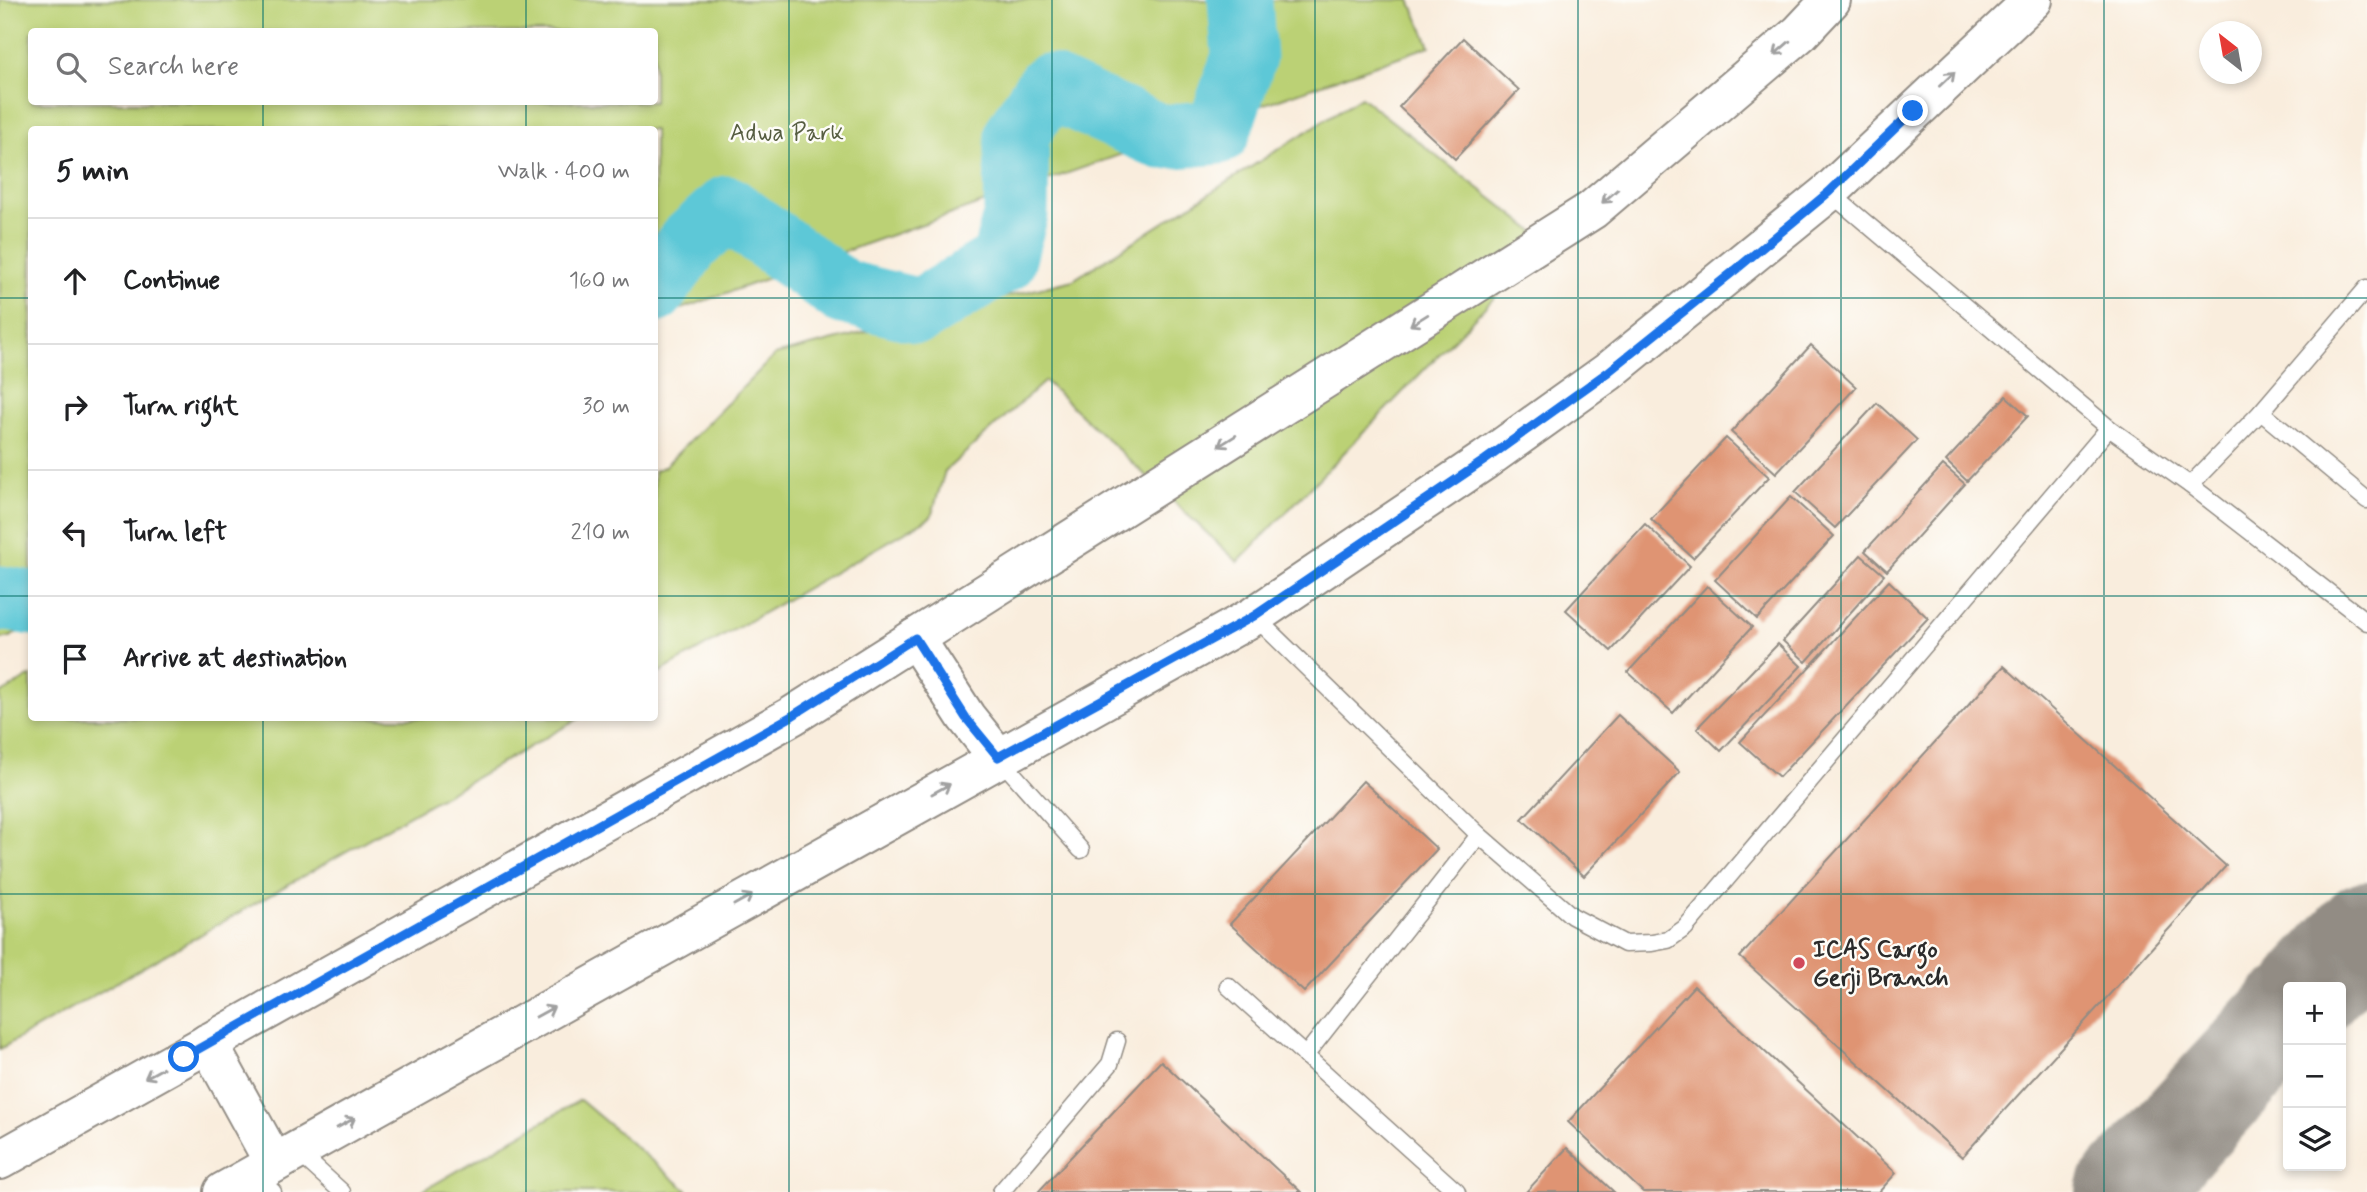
<!DOCTYPE html>
<html lang="en">
<head>
<meta charset="utf-8">
<style>
	body { margin:0; font-family:Mynerve,sans-serif; background:#f2f2f2; color:#202124 }
	.controls { position:absolute; right:21px; bottom:21px; display:grid; overflow:hidden; border-radius:7px; box-shadow:0 4px 10px #0003 }
	.controls button { width:63px; height:63px; display:grid; place-items:center; padding:0; border:0; border-bottom:2px solid #e0e0e0; background:#fff; color:#202124; font:35px sans-serif }
	.compass { position:absolute; left:2199px; top:21px; width:63px; height:63px; border-radius:50%; background:#fff; box-shadow:0 4px 10px #0003; rotate:329deg }
	.stop { position:absolute; width:21px; height:21px; margin:-16px; border:5px solid #1a73e8; border-radius:50%; background:#fff }
	.stop.end { background:#1a73e8; border-color:#fff; box-shadow:0 2px 7px #0008 }
	.list { margin:0; padding:0; list-style:none }
	h2 { display:flex; justify-content:space-between; align-items:center; height:91px; margin:0; padding:0 28px; font-size:30px }
	h2 small { font-size:23px; font-weight:400; color:#757577 }
	.list li { display:grid; grid-template-columns:46px 1fr auto; gap:21px; align-items:center; box-sizing:border-box; height:126px; padding:0 28px; border-top:2px solid #e0e0e0 }
	.list b { display:block; font-size:26px; white-space:nowrap }
	.list em { font-size:23px; font-style:normal; color:#757577 }
	.icon { flex:none; width:38px; height:38px; fill:none; stroke:currentColor; stroke-width:2; stroke-linecap:round; stroke-linejoin:round }
	.map { position:relative; flex:none; width:2367px; height:1192px; overflow:hidden }
	.search { position:absolute; background:#fff; box-shadow:0 4px 10px #0003; left:28px; top:28px; width:630px; height:77px; display:flex; align-items:center; gap:18px; box-sizing:border-box; padding:0 24px; border-radius:7px; color:#757577; font-size:26px }
	.panel { position:absolute; background:#fff; box-shadow:0 4px 10px #0003; left:28px; top:126px; width:630px; height:595px; border-radius:7px }
	.map>svg:first-child { display:block }
	.green { fill:#bbd175; stroke:#737e50; stroke-width:2; fill-rule:evenodd }
	.lines { fill:none; stroke-linecap:round; stroke-linejoin:round }
	.river { stroke:#5dc8d7; stroke-width:65 }
	.taxiway { stroke:#928c84; stroke-width:98 }
	.building { fill:#df9473 }
	.service-casing { stroke:#928c84; stroke-width:19 }
	.secondary-casing { stroke:#928c84; stroke-width:42 }
	.service { stroke:#fff; stroke-width:16 }
	.secondary { stroke:#fff; stroke-width:38 }
	.oneway { stroke:#a0a0a0 }
	.route { stroke:#1a73e8; stroke-width:9 }
	.grid { fill:none; stroke:#0f766e; stroke-width:2; stroke-opacity:0.55 }
	.poi-dot { fill:#d1495b; stroke:#fdfcf7; stroke-width:2.5 }
	.labels { text-anchor:middle; stroke-width:5; stroke-linejoin:round; paint-order:stroke }
	.park-label { font-size:24px; fill:#565d41; stroke:#fdfcf7 }
	.poi-label { font-size:24px; font-weight:bold; fill:#2b2b2b; stroke:#fdfcf7; text-anchor:start }
</style>
</head>
<body>
<div class="map">
<svg width="2367" height="1192" viewBox="0 0 2367 1192">
	<rect width="100%" height="100%" fill="#fdfcf7"/>
	<filter id="ink" filterUnits="userSpaceOnUse"><feTurbulence type="fractalNoise" baseFrequency=".0143" numOctaves="2"/><feDisplacementMap in="SourceGraphic" scale="14" xChannelSelector="R" yChannelSelector="G"/><feConvolveMatrix kernelMatrix="1 2 1 2 8 2 1 2 1" color-interpolation-filters="sRGB"/></filter>
	<filter id="wash" filterUnits="userSpaceOnUse"><feTurbulence type="fractalNoise" baseFrequency=".00686" numOctaves="4" result="noise"/><feDisplacementMap in="SourceGraphic" scale="28" xChannelSelector="R" yChannelSelector="G"/><feGaussianBlur stdDeviation="1.57" result="paint"/><feColorMatrix in="noise" values="0 0 0 0 0 0 0 0 0 0 0 0 0 0 0 0 0 1.4 0 .05"/><feComposite in="paint" operator="in"/></filter>
	<g filter="url(#wash)">
		<rect width="100%" height="100%" fill="#f9eddd"/>
		<g class="green">
			<path d="M0 0H1410L1430 46 655 318 654 130H32L31 624 10 637 0 639ZM32 32H654V102H32Z"/>
			<polygon points="1361,97 1548,242 1238,562 1045,381 945,471 931,517 655,675 654,471 664,467 775,355 1073,280"/>
			<polygon points="31,676 32,718 580,718 0,1049 0,694"/>
			<polygon points="580,1100 689,1192 421,1192"/>
		</g>
		<g class="lines">
			<g class="river">
				<polyline points="654,291 689,243 727,208 843,292 920,311 1003,261 1016,213 1017,134 1048,86 1161,137 1218,132 1244,57 1240,0"/>
				<polyline points="0,598 32,603"/>
			</g>
			<g class="taxiway">
				<polyline points="2314,987 2367,930"/>
				<polyline points="2125,1192 2288,1015"/>
			</g>
		</g>
		<g id="blocks">
			<g class="building">
				<polygon points="1463,38 1519,90 1455,159 1399,107"/>
				<polygon points="1811,345 1856,387 1776,473 1731,432"/>
				<polygon points="2006,396 2028,416 1967,481 1946,461"/>
				<polygon points="1877,403 1917,440 1835,528 1795,492"/>
				<polygon points="1726,438 1769,477 1693,558 1651,519"/>
				<polygon points="1943,465 1965,484 1887,571 1865,551"/>
				<polygon points="1791,497 1834,536 1757,619 1715,580"/>
				<polygon points="1645,524 1690,566 1611,651 1566,610"/>
				<polygon points="1861,555 1884,575 1806,662 1783,641"/>
				<polygon points="1889,581 1928,618 1779,777 1740,742"/>
				<polygon points="1707,586 1752,627 1673,713 1628,672"/>
				<polygon points="1778,644 1801,666 1721,751 1697,728"/>
				<polygon points="2004,666 2226,866 1962,1157 1740,957"/>
				<polygon points="1618,715 1680,772 1584,876 1522,819"/>
				<polygon points="1363,781 1437,849 1304,992 1230,924"/>
				<polygon points="1694,986 1896,1173 1879,1192 1643,1192 1568,1122"/>
				<polygon points="1161,1061 1301,1192 1038,1192"/>
				<polygon points="1567,1148 1614,1192 1526,1192"/>
			</g>
		</g>
	</g>
	<g filter="url(#ink)">
		<use href="#blocks" fill-opacity="0" stroke="#928c84" stroke-width="2"/>
		<g class="lines">
			<g class="service-casing">
				<g id="service">
					<polyline points="1829,192 2109,428 2190,485 2367,622"/>
					<polyline points="2261,412 2367,500"/>
					<polyline points="2190,485 2261,412 2367,288"/>
					<polyline points="1255,617 1479,835 1572,916 1625,944 1652,943 1668,940 1685,928 2109,428"/>
					<polyline points="999,758 1081,850"/>
					<polyline points="1228,986 1457,1192"/>
					<polyline points="1305,1056 1479,835"/>
					<polyline points="297,1151 342,1192"/>
					<polyline points="254,1174 273,1192"/>
					<polyline points="1001,1192 1110,1064 1117,1041"/>
				</g>
			</g>
			<g class="secondary-casing">
				<g id="secondary">
					<polyline points="915,638 966,717 998,757"/>
					<polyline points="208,1043 274,1163"/>
					<polyline points="0,1160 792,716 1592,210 1800,33 1831,0"/>
					<polyline points="223,1192 1254,616 1485,460 1608,372 1829,192 2033,0"/>
				</g>
			</g>
			<use href="#service" class="service"/>
			<use href="#secondary" class="secondary"/>
		</g>
		<defs><path id="oneway-shaft" d="M-6 0H5M1.5-3L5.5 0L1.5 3" fill="none" stroke-width="1.6" stroke-linecap="round" stroke-linejoin="round" transform="scale(1.75)"/></defs>
		<g class="oneway">
			<use href="#oneway-shaft" transform="translate(1782 48) rotate(139)"/>
			<use href="#oneway-shaft" transform="translate(1947 79) rotate(-43)"/>
			<use href="#oneway-shaft" transform="translate(1610 196) rotate(139)"/>
			<use href="#oneway-shaft" transform="translate(1419 320) rotate(148)"/>
			<use href="#oneway-shaft" transform="translate(1227 441) rotate(148)"/>
			<use href="#oneway-shaft" transform="translate(941 789) rotate(-29)"/>
			<use href="#oneway-shaft" transform="translate(743 900) rotate(-29)"/>
			<use href="#oneway-shaft" transform="translate(545 1012) rotate(-29)"/>
			<use href="#oneway-shaft" transform="translate(154 1073) rotate(151)"/>
			<use href="#oneway-shaft" transform="translate(346 1123) rotate(-29)"/>
		</g>
	</g>
	<g class="lines" filter="url(#ink)">
		<polyline class="route" points="184,1057 792,716 915,638 966,718 998,757 1254,616 1485,460 1608,372 1739,267 1829,192 1913,111"/>
	</g>
	<path class="grid" d="M263 0V32M526 0V32M789 0V1192M1052 0V1192M1315 0V1192M1578 0V1192M1841 0V1192M2104 0V1192M263 102V130M526 102V130M0 298H32M654 298H2367M0 596H32M654 596H2367M263 718V1192M526 718V1192M0 894H2367"/>
	<circle class="poi-dot" cx="1799" cy="963" r="7"/>
	<g class="labels">
		<g class="park-label">
			<text x="787" y="140">Adwa Park</text>
		</g>
		<g class="poi-label">
			<text x="1813" y="957">ICAS Cargo<tspan x="1813" dy="28">Gerji Branch</tspan></text>
		</g>
	</g>
</svg>
<div class="controls">
<button>+</button>
<button>−</button>
<button><svg class="icon" aria-label="layers" viewBox="0 0 24 24"><path d="M12 4l9 5-9 5-9-5zM3 14l9 5 9-5"/></svg></button>
</div>
<svg class="compass" viewBox="-18 -18 36 36"><path d="M0-13l5 13h-10z" fill="#e53935"/><path d="M0 13l5-13h-10z" fill="#757577"/></svg>
<div class="stop" style="left:184px;top:1057px"></div>
<div class="stop end" style="left:1913px;top:111px"></div>
<div class="search"><svg class="icon" aria-label="search" viewBox="0 0 24 24"><circle cx="10" cy="10" r="6"/><path d="M15 15l6 6"/></svg>Search here</div>
<section class="panel">
<h2>5 min<small>Walk · 400 m</small></h2>
<ul class="list">
<li><svg class="icon" aria-label="ahead" viewBox="0 0 24 24"><path d="M12 20V5M6 11l6-6 6 6"/></svg><div><b>Continue</b></div><em>160 m</em></li>
<li><svg class="icon" aria-label="right" viewBox="0 0 24 24"><path d="M7 20v-9h11M14 6l5 5-5 5"/></svg><div><b>Turn right</b></div><em>30 m</em></li>
<li><svg class="icon" aria-label="left" viewBox="0 0 24 24"><path d="M17 20v-9H6M10 6l-5 5 5 5"/></svg><div><b>Turn left</b></div><em>210 m</em></li>
<li><svg class="icon" aria-label="arrive" viewBox="0 0 24 24"><path d="M6 21V4h12l-3 4 3 4H6"/></svg><div><b>Arrive at destination</b></div></li>
</ul>
</section>
</div>
</body>
</html>
